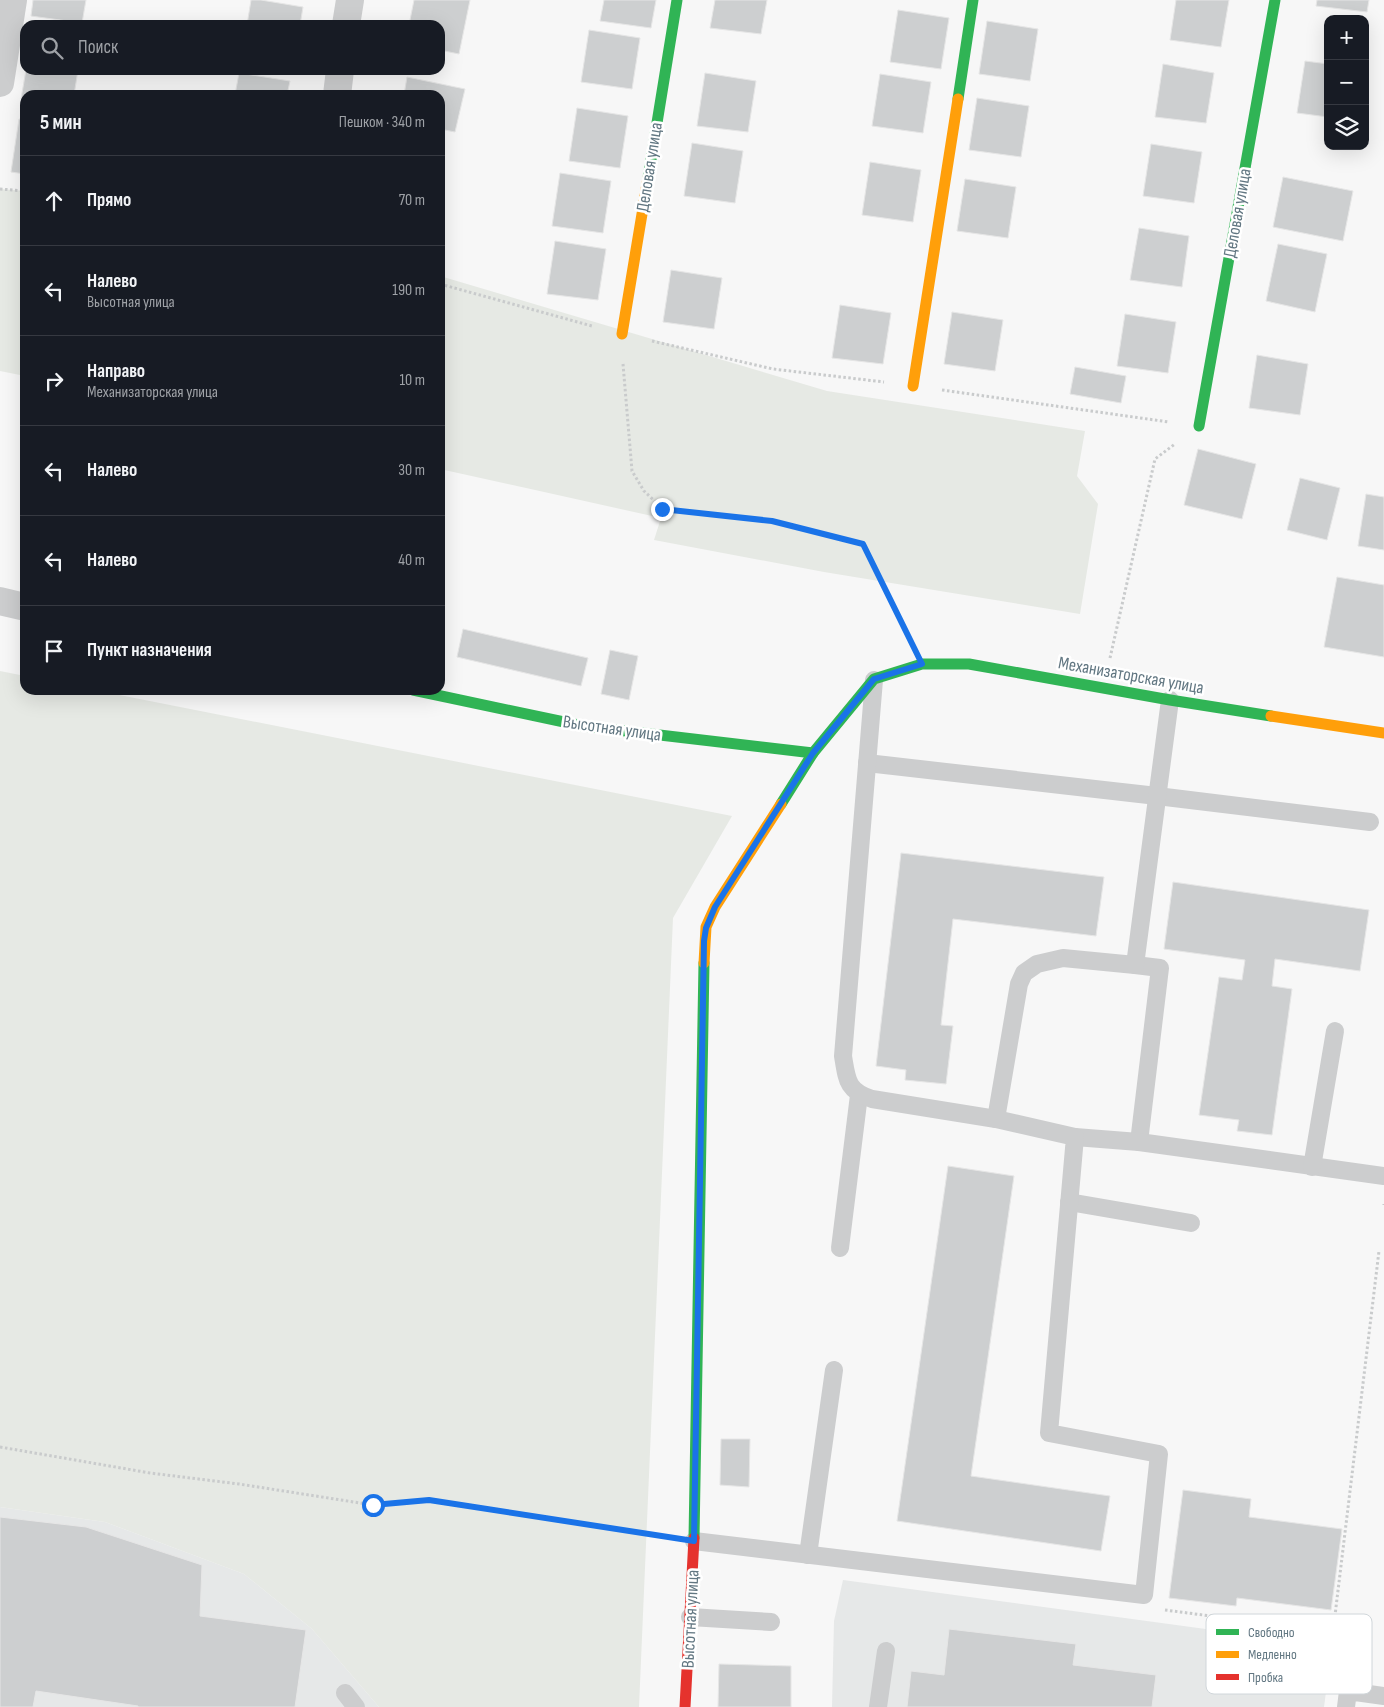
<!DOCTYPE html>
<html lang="ru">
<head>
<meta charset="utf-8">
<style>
	body { margin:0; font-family:"Sofia Sans Condensed",sans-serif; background:#20242c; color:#f1f3f6 }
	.controls { position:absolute; right:15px; top:15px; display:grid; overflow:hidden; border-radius:10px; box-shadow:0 5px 20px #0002 }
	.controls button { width:45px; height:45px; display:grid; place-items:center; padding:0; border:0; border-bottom:1px solid #363941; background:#171b24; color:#f1f3f6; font:25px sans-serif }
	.stop { position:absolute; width:15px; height:15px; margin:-11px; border:4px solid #1a73e8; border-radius:50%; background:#fff }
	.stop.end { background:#1a73e8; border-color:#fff; box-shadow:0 1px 5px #0008 }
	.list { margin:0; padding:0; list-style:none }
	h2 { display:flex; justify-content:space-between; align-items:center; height:65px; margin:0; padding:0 20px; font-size:21px }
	h2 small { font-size:16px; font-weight:400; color:#9ea1a6 }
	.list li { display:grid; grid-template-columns:32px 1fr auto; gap:15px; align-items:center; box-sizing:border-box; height:90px; padding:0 20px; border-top:1px solid #363941 }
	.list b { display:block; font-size:19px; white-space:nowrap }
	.list p { margin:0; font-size:16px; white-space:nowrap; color:#9ea1a6 }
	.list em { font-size:16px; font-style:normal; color:#9ea1a6 }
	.icon { flex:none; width:28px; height:28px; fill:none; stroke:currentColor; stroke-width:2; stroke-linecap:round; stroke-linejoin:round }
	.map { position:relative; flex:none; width:1384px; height:1707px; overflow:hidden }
	.search { position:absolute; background:#171b24; box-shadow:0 5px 20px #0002; left:20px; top:20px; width:425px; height:55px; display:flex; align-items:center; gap:12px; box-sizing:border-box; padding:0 18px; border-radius:15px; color:#9ea1a6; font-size:19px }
	.panel { position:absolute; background:#171b24; box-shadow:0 5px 20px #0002; left:20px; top:90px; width:425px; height:605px; border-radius:15px }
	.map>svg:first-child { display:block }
	.built { fill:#e6e8e8 }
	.green { fill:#e6e9e4 }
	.building { fill:#cdcfd0; stroke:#e6e6e6 }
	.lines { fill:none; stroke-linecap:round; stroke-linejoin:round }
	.path { stroke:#c9cbcc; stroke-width:3; stroke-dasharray:2.5 2.5; stroke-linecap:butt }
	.lane { stroke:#cccdce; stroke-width:18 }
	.street { stroke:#cccdce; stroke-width:28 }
	.fast { stroke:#30b455; stroke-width:11 }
	.slow { stroke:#ff9f0a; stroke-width:11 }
	.jam { stroke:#e5322d; stroke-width:11 }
	.route { stroke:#1a73e8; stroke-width:6 }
	.labels { text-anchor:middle; stroke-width:5; stroke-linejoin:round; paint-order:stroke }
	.street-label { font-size:18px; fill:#627782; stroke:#fff }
	.key { fill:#fff; stroke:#d0d6da; stroke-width:1 }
	.key-label { font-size:14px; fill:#627782 }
</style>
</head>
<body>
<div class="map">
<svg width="1384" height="1707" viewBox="0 0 1384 1707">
	<rect width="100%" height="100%" fill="#f7f7f7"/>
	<g class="built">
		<polygon points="0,1507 105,1522 244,1574 312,1629 379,1707 0,1707"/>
		<polygon points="843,1580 1332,1646 1324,1707 832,1707 834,1621"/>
	</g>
	<g class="green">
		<polygon points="0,189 25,191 25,376 0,371"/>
		<polygon points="440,276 827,391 1085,431 1077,476 1098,504 1080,614 824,572 654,540 661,518 440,469"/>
		<polygon points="0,671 25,676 25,690 94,690 732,816 673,918 639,1707 379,1707 312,1629 244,1574 105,1522 0,1507"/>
	</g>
	<g class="building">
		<polygon points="33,0 86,0 82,23 31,16"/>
		<polygon points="251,0 261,0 303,7 300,25 247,25"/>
		<polygon points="414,0 470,0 459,54 440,50 440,25 409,25"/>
		<polygon points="604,0 656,0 651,28 600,21"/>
		<polygon points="715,0 767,0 761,34 710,28"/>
		<polygon points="1176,0 1229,0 1221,47 1170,40"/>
		<polygon points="1317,0 1369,0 1367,12 1316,6"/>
		<polygon points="898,10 949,18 941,69 890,62"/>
		<polygon points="987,21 1038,29 1030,81 979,74"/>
		<polygon points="589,30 640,38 632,89 581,82"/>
		<polygon points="1305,61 1328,64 1328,117 1297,113"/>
		<polygon points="1163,64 1214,73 1206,123 1155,117"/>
		<polygon points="26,70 78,70 74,95 25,95 25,99 21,99"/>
		<polygon points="239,73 290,81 287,95 235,95"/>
		<polygon points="705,73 756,81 748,132 697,126"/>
		<polygon points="880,74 931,82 923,133 872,126"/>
		<polygon points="407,77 465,89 455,132 440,129 440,95 404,95"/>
		<polygon points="977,98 1029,106 1021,157 969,150"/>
		<polygon points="577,108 628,116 620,168 569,161"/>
		<polygon points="19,119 25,120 25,174 11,172"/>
		<polygon points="692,143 743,151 735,203 684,196"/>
		<polygon points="1151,144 1202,152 1194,203 1143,196"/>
		<polygon points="870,162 921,170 913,222 862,215"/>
		<polygon points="560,173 611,181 603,233 552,226"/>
		<polygon points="1283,177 1353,191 1343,241 1273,227"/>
		<polygon points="965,179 1016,187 1008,238 957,231"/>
		<polygon points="1139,228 1189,236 1182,287 1130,280"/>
		<polygon points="555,241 606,249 598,300 547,294"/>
		<polygon points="1278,244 1327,254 1315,312 1266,301"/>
		<polygon points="671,270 722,278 714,329 663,322"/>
		<polygon points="840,305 891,313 883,364 832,358"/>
		<polygon points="952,312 1003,320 995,371 944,364"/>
		<polygon points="1125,314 1176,322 1168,373 1117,366"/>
		<polygon points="1257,355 1308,364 1300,415 1249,408"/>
		<polygon points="1075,367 1126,376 1121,403 1070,394"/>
		<polygon points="1198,449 1256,464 1242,519 1184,505"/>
		<polygon points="1300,478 1340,488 1327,540 1287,530"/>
		<polygon points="1366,494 1384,497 1384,550 1358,546"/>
		<polygon points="1337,577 1384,585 1384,657 1324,647"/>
		<polygon points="463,629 588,658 581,686 457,657"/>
		<polygon points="610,650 638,656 629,700 601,694"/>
		<polygon points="901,853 1104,877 1096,936 953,919 941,1025 953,1026 946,1084 905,1080 906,1070 876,1066"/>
		<polygon points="1173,882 1369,910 1360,971 1275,959 1272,986 1292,989 1272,1135 1237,1131 1239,1120 1199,1115 1219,977 1242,980 1245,960 1164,949"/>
		<polygon points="948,1166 1014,1176 971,1476 1110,1496 1101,1551 897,1521"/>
		<polygon points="721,1439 750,1439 749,1487 720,1485"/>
		<polygon points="1183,1490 1251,1499 1249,1517 1342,1529 1331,1610 1237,1598 1236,1606 1169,1598"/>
		<polygon points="0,1517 86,1527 202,1565 200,1616 306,1630 295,1707 138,1707 138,1706 36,1691 33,1707 0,1707"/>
		<polygon points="949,1629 1076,1644 1073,1665 1156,1675 1152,1707 907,1707 911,1671 944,1675"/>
		<polygon points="719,1664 791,1666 791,1707 718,1707"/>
	</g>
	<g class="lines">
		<g class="path">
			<polyline points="0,189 25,191"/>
			<polyline points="440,284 592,326"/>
			<polyline points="652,341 773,369 884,382"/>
			<polyline points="623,364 632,471 644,491 663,509 772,521 863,544 908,637"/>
			<polyline points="942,390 1169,422"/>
			<polyline points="1110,658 1155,459 1175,444"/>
			<polyline points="1384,1205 1384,1204"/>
			<polyline points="0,1447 150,1473 239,1484 373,1505 429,1500 664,1537"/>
			<polyline points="1165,1610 1333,1632"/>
			<polyline points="1341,1666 1333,1632 1379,1251"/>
		</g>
		<g class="lane">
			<polyline points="867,763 1157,796 1370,822"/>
			<polyline points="1135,965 1160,968 1139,1142"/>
			<polyline points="996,1119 1019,984 1024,973 1037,964 1063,958 1135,965 1170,700"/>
			<polyline points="1075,1137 1139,1142 1384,1176"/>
			<polyline points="1312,1167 1335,1031"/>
			<polyline points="1069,1202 1191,1223"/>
			<polyline points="840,1248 859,1095"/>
			<path d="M694 1541 1144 1595 1159 1454 1049 1433 1075 1137 996 1119 872 1099C847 1091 847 1080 843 1056L874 680"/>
			<polyline points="808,1555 834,1370"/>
			<polyline points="690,1617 771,1622"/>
			<polyline points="345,1693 356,1707"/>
			<polyline points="878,1707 886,1651"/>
			<polyline points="1346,1707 1348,1691 1384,1696"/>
		</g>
		<g class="street">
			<polyline points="346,25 350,0"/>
			<polyline points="0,83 13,0"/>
			<polyline points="337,95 340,70"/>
			<polyline points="0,601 25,607"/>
		</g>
		<g class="fast">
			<polyline points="958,99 973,0"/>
			<polyline points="648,178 677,0"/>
			<polyline points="1199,426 1275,0"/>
			<polyline points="413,690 583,726 813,753"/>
			<polyline points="781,804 813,753 874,679 922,664 969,664 1170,700 1271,716"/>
			<polyline points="694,1538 704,963"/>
		</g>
		<g class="slow">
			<polyline points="622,334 648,178"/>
			<polyline points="913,386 958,99"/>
			<polyline points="1271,716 1384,733"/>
			<polyline points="704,963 706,927 715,907 781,804"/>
		</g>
		<polyline class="jam" points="685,1707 694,1538"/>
	</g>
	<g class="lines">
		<polyline class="route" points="373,1505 429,1500 694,1541 704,941 706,928 715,907 813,753 874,679 922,664 863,544 772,521 662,509"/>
	</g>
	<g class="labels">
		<g class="street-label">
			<text transform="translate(649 167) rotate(-81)" y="6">Деловая улица</text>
			<text transform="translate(1237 213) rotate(-80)" y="6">Деловая улица</text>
			<text transform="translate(1131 675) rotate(10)" y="6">Механизаторская улица</text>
			<text transform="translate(612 728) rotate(8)" y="6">Высотная улица</text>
			<text transform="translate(690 1619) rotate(-87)" y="6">Высотная улица</text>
		</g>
	</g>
	<rect x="1206" y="1614" width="166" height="80" rx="8" class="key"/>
	<rect x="1216" y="1629" width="23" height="6" fill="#30b455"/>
	<rect x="1216" y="1651" width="23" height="7" fill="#ff9f0a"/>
	<rect x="1216" y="1674" width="23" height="6" fill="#e5322d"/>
	<g class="key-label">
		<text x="1248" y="1637">Свободно</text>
		<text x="1248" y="1659">Медленно</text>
		<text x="1248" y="1682">Пробка</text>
	</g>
</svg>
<div class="controls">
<button>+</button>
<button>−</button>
<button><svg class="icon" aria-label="layers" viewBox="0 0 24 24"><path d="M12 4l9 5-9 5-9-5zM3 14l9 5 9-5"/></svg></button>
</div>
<div class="stop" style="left:373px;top:1505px"></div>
<div class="stop end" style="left:662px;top:509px"></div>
<div class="search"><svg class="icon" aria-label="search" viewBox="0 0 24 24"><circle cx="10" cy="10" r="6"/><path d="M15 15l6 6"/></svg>Поиск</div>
<section class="panel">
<h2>5 мин<small>Пешком · 340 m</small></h2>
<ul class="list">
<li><svg class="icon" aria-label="ahead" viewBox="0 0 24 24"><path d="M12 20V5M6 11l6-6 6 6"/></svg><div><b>Прямо</b></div><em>70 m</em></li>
<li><svg class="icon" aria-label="left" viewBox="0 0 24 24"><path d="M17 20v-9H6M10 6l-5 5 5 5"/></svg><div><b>Налево</b><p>Высотная улица</p></div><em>190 m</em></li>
<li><svg class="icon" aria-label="right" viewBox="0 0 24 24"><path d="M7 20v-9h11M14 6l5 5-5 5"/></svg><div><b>Направо</b><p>Механизаторская улица</p></div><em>10 m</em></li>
<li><svg class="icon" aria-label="left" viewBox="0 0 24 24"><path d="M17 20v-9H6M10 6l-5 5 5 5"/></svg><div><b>Налево</b></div><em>30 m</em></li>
<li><svg class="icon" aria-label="left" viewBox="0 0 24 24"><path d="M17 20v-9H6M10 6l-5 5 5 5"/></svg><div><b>Налево</b></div><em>40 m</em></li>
<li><svg class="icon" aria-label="arrive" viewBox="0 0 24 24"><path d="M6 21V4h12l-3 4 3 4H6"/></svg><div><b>Пункт назначения</b></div></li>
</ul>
</section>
</div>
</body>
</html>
